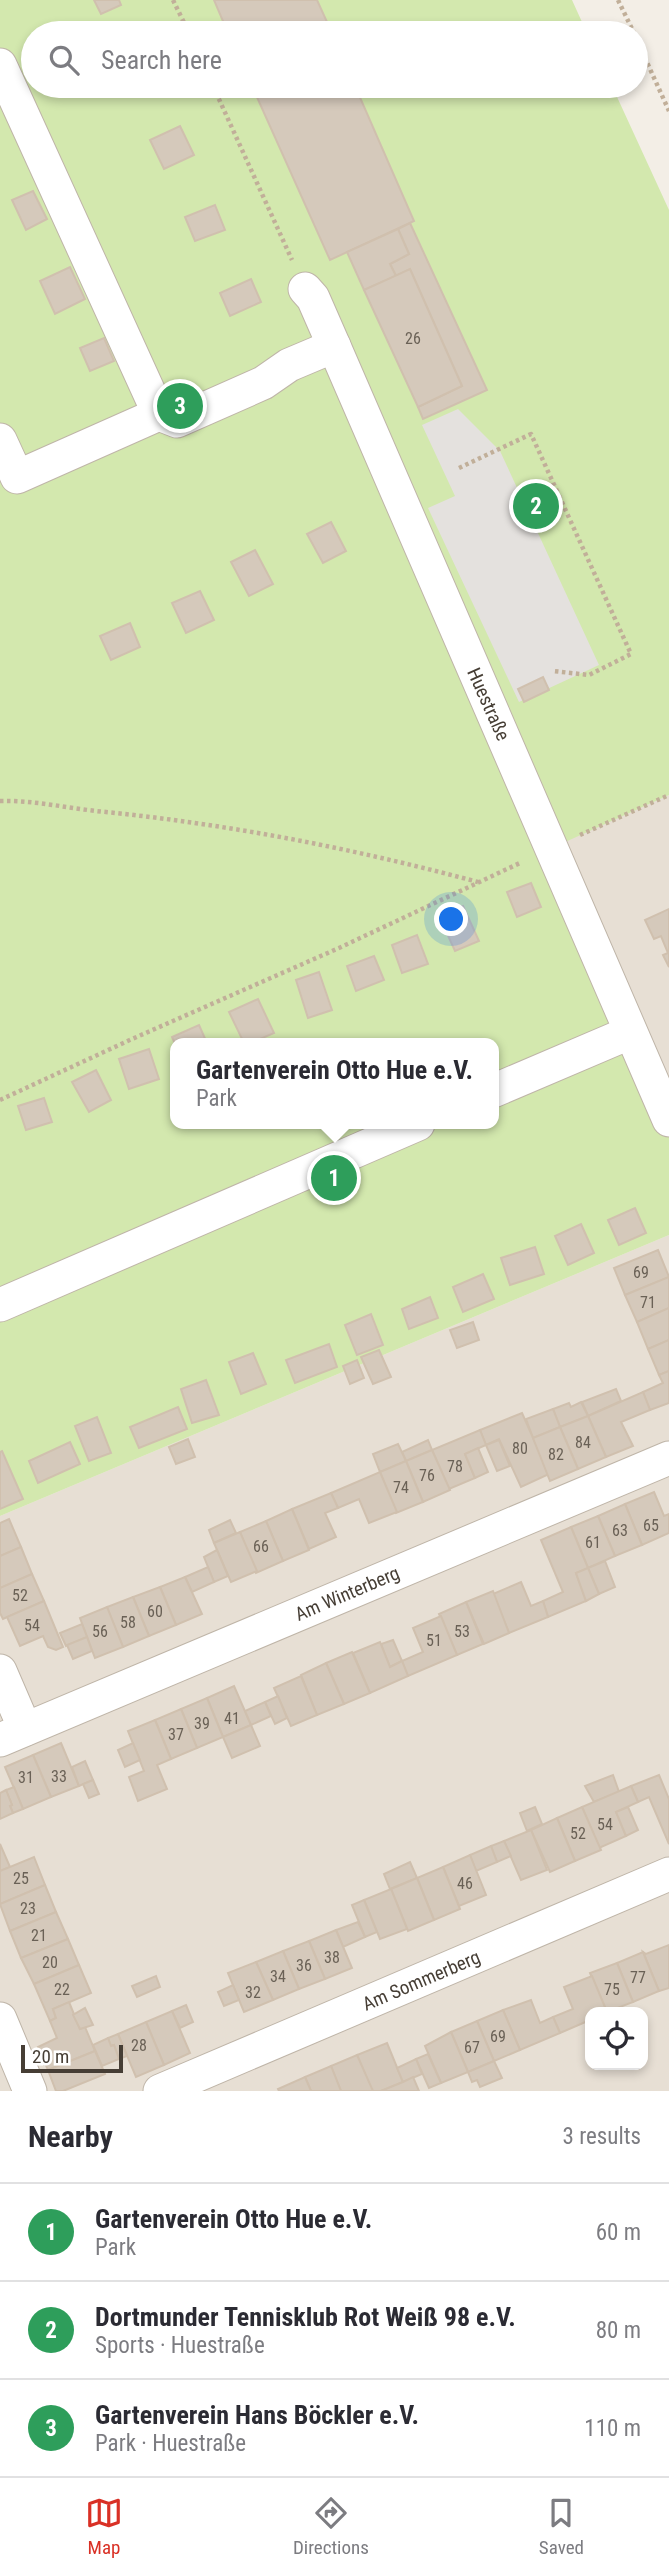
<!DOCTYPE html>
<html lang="en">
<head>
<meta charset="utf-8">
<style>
	body { margin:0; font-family:"Roboto Condensed",sans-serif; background:#f7f7f7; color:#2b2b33 }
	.controls { position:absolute; right:21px; bottom:21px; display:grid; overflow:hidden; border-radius:14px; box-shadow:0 4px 10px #0003 }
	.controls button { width:63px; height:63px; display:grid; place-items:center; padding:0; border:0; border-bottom:2px solid #e1e1e2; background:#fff; color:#2b2b33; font:35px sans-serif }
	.scale { position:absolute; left:21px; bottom:18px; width:102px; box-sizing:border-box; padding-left:7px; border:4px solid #463e35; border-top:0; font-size:19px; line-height:24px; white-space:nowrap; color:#463e35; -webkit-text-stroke:5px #fff; paint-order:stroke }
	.you { position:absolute; left:452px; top:920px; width:24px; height:24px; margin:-18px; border:5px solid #fff; border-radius:50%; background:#1a73e8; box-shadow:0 0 0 10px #1a73e833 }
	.badge { display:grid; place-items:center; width:46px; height:46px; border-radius:50%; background:#d93025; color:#fff; font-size:23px; font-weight:700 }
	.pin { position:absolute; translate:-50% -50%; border:4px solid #fff; box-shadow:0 2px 7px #0006 }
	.popup { position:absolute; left:170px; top:1038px; width:329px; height:91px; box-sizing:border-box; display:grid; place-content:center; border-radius:14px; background:#fff; filter:drop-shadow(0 2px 5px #0005); font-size:23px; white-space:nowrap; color:#7c7c81 }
	.popup b { font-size:26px; color:#2b2b33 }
	.popup::after { content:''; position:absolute; left:50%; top:100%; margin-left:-14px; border:14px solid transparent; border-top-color:#fff }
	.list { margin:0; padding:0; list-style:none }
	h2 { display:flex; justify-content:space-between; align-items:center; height:91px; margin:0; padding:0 28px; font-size:30px }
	h2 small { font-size:23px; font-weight:400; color:#7c7c81 }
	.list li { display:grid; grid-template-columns:46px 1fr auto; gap:21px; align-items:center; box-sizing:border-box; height:98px; padding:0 28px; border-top:2px solid #e1e1e2 }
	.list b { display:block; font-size:26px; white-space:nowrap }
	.list p { margin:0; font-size:23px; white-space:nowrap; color:#7c7c81 }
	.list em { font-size:23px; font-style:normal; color:#7c7c81 }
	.icon { flex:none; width:38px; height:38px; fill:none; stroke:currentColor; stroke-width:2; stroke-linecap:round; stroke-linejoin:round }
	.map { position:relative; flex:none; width:669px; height:2091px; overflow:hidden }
	.search { position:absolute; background:#fff; box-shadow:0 4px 10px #0003; left:21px; right:21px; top:21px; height:77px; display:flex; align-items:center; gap:18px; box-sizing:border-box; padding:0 24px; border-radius:38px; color:#7c7c81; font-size:26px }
	.sheet { height:385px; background:#fff }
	nav { display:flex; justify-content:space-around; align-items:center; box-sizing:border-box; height:98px; border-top:2px solid #e1e1e2; background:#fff; font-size:19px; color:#7c7c81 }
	nav a { display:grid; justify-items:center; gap:4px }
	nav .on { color:#d93025 }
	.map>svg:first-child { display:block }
	.residential { fill:#e7dfd4; fill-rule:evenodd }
	.green { fill:#d3e8ae; fill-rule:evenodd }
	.parking { fill:#e4e1de }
	.building { fill:#d5c9bb; stroke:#d0c0ae; stroke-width:2 }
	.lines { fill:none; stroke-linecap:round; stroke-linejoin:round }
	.minor-casing { stroke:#bfb5a8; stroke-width:35 }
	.path { stroke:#c1af99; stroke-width:4.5; stroke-dasharray:3.5 3.5; stroke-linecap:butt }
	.minor { stroke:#fff; stroke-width:33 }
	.labels { text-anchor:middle; stroke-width:7; stroke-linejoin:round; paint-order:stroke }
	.number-label { font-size:16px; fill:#6a6156 }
	.street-label { font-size:19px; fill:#463e35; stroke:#fff }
</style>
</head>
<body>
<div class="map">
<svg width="669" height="2091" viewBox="0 0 669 2091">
	<rect width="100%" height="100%" fill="#f3eee6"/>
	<g class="residential">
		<polygon points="669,795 669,1120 552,847"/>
		<path d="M669 1235V2091H0V1516ZM590 2012H643V2065H590Z"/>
	</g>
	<path class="green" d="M0 0H572L587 33H33V86H612L669 210V795L552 848 669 1120V1235L0 1516ZM175 1043H493V1124H175Z"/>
	<polygon class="parking" points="458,409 500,451 599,665 519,702 428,508 455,496 422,425"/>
	<g class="building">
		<polygon points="94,0 119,0 121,5 101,14"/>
		<polygon points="214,0 317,0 332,33 228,33"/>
		<polygon points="252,86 355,86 414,221 330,260"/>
		<polygon points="180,126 194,155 164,169 150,140"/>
		<polygon points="33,191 47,219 26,230 12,200"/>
		<polygon points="215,205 225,230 195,241 185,217"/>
		<polygon points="410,223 487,390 423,419 418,407 462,386 410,269 396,276 390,264 409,254 398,229"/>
		<polygon points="398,229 409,254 390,264 396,276 364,290 347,252"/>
		<polygon points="70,267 85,299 55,314 40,281"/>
		<polygon points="410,269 462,386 418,407 364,290"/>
		<polygon points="251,279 261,302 230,316 220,293"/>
		<polygon points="104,338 114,361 90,371 80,348"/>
		<polygon points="331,522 346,551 323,563 307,534"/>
		<polygon points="255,550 273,584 249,596 231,562"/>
		<polygon points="200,591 214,620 186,633 172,603"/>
		<polygon points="130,623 140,647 111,660 100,636"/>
		<polygon points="543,677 549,690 524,702 518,689"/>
		<polygon points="531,883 541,907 517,917 507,892"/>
		<polygon points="463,906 479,941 455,951 439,916"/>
		<polygon points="669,909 669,967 663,955 668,953 661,936 654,939 645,920"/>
		<polygon points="417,935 428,964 402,973 392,945"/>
		<polygon points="374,956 384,980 356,991 347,966"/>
		<polygon points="319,972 332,1010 308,1018 296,980"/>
		<polygon points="258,999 274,1033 251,1043 244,1043 229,1012"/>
		<polygon points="199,1025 207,1043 175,1044 172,1037"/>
		<polygon points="149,1049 159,1079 129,1089 119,1059"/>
		<polygon points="96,1070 111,1100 89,1112 72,1082"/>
		<polygon points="44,1098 52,1122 26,1130 18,1106"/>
		<polygon points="635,1208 646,1233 619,1245 608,1220"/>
		<polygon points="581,1224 594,1253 568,1265 555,1236"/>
		<polygon points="535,1247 544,1274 510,1285 501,1258"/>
		<polygon points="658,1250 669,1277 625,1295 614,1268"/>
		<polygon points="483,1274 494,1299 463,1312 453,1287"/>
		<polygon points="669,1277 669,1308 637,1322 625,1295"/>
		<polygon points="430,1297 438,1318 409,1329 402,1309"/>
		<polygon points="669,1308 669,1340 648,1349 637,1322"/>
		<polygon points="371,1314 383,1345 357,1355 345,1325"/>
		<polygon points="473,1322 479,1340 457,1348 450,1330"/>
		<polygon points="669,1340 669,1371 659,1375 648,1349"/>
		<polygon points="329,1344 337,1367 295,1383 286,1360"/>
		<polygon points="379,1350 391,1377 373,1384 361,1357"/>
		<polygon points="253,1353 266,1384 241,1394 229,1362"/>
		<polygon points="357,1360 364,1378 350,1384 343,1366"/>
		<polygon points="669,1371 669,1403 650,1410 643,1392 663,1383 659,1375"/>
		<polygon points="206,1380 219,1415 192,1423 181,1389"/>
		<polygon points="616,1389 621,1401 588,1416 582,1402"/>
		<polygon points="643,1392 650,1410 621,1422 633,1446 606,1457 588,1416"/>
		<polygon points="581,1402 588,1416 560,1427 553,1409 569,1403 571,1407"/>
		<polygon points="178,1407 187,1429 139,1448 130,1427"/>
		<polygon points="553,1409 560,1427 533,1438 526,1419"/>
		<polygon points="522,1413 549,1474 521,1487 499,1439 486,1445 480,1430"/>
		<polygon points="588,1416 606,1457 578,1469 560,1427"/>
		<polygon points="97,1417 111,1453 89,1461 75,1426"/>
		<polygon points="560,1427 578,1469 550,1481 533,1438"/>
		<polygon points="480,1430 486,1445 465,1454 475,1478 449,1489 432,1450"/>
		<polygon points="188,1439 195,1457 176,1464 169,1447"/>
		<polygon points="428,1440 432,1450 406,1461 402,1452"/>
		<polygon points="499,1440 510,1466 497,1471 486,1445"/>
		<polygon points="70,1442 80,1464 38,1483 29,1461"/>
		<polygon points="398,1444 406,1461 380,1472 373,1454"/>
		<polygon points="478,1448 488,1472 475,1478 465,1454"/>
		<polygon points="432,1450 450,1490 423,1502 406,1461"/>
		<polygon points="2,1451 23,1499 0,1509 0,1452"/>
		<polygon points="406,1461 423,1502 396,1513 380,1472"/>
		<polygon points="380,1472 397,1512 369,1523 359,1499 338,1508 331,1493"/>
		<polygon points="654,1492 664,1516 669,1514 669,1533 642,1545 625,1504"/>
		<polygon points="331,1493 338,1508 325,1513 336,1537 309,1549 292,1509"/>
		<polygon points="625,1504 642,1545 615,1556 598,1516"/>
		<polygon points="292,1509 309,1550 283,1561 266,1521"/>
		<polygon points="598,1516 615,1556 588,1568 571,1527"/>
		<polygon points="9,1519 21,1547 0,1556 0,1523"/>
		<polygon points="230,1520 236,1533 214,1543 209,1530"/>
		<polygon points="266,1521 283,1561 256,1573 240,1532"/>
		<polygon points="571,1527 588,1568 576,1573 586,1601 548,1617 543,1601 563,1592 541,1540"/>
		<polygon points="240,1532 257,1571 231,1582 214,1543"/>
		<polygon points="21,1547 32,1574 0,1588 0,1556"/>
		<polygon points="217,1550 228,1576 214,1582 204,1557"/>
		<polygon points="605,1561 615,1587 599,1594 588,1568"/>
		<polygon points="208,1567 214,1582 192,1592 185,1577"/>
		<polygon points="588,1568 599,1594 586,1601 576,1573"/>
		<polygon points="32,1574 44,1601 3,1619 0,1613 0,1588"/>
		<polygon points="185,1577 202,1614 176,1625 160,1587"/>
		<polygon points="521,1582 531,1606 543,1601 548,1617 509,1633 493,1594"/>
		<polygon points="160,1587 176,1625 149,1636 133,1597"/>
		<polygon points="493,1591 509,1633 484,1644 466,1602"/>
		<polygon points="133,1597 149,1636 123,1647 107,1607"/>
		<polygon points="44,1601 63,1647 56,1650 48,1647 43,1636 20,1646 7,1617"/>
		<polygon points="466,1602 483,1644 457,1655 439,1614"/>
		<polygon points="107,1607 123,1647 95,1658 80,1618"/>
		<polygon points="441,1616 457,1655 408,1676 402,1661 423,1652 413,1628"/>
		<polygon points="82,1624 87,1637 66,1646 60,1633"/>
		<polygon points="87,1637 92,1651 73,1659 67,1645"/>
		<polygon points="393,1640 402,1661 390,1667 381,1644"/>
		<polygon points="380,1642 390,1667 402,1661 408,1676 370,1693 353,1653"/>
		<polygon points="352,1652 370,1693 344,1704 326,1663"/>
		<polygon points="326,1663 344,1704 317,1715 301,1675"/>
		<polygon points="301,1676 317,1715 291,1726 274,1688"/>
		<polygon points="234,1686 251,1725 223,1737 207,1698"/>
		<polygon points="278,1696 287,1718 275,1724 265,1702"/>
		<polygon points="207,1698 223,1737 197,1748 181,1709"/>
		<polygon points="265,1702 271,1716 251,1725 245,1711"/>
		<polygon points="181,1709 197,1748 171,1759 155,1720"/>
		<polygon points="155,1720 171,1759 157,1765 167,1789 138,1801 129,1777 144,1771 128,1731"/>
		<polygon points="251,1725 260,1746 232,1758 223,1737"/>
		<polygon points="61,1743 79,1786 51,1797 33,1755"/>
		<polygon points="133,1743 140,1760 125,1767 118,1750"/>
		<polygon points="33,1755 51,1797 23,1809 5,1767"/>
		<polygon points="85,1761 93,1780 79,1786 72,1767"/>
		<polygon points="613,1775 619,1792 594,1802 585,1786"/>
		<polygon points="659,1775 669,1799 669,1844 649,1797 638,1802 631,1786"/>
		<polygon points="93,1780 99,1794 89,1798 83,1784"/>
		<polygon points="631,1786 638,1802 616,1812 626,1836 599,1848 582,1807"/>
		<polygon points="14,1787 23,1809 13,1813 10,1806 12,1805 6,1790"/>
		<polygon points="6,1790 12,1805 10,1806 13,1813 0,1819 0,1793"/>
		<polygon points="535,1807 542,1824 527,1831 520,1813"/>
		<polygon points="582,1807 601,1850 575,1861 557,1818"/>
		<polygon points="628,1807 638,1830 626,1836 616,1812"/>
		<polygon points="557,1818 575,1861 550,1872 531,1830"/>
		<polygon points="531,1830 547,1870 521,1880 504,1841"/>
		<polygon points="504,1841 511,1856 497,1862 491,1846"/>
		<polygon points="0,1844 10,1867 0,1871"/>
		<polygon points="491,1846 497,1862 476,1871 470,1855"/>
		<polygon points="470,1855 486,1895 459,1906 443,1867"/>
		<polygon points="34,1857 45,1885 0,1904 0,1871"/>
		<polygon points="410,1862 417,1878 390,1889 384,1874"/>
		<polygon points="443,1867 460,1909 434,1920 417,1878"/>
		<polygon points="417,1878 434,1920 408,1931 391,1889"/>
		<polygon points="45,1885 56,1912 10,1931 0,1904"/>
		<polygon points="391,1889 407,1929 380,1939 364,1900"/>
		<polygon points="364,1900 377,1932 365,1937 352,1905"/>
		<polygon points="56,1912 68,1939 21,1958 10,1931"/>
		<polygon points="358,1922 365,1937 343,1947 336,1930"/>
		<polygon points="336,1930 352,1968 325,1979 309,1941"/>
		<polygon points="68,1939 79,1965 34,1984 21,1958"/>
		<polygon points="309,1941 325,1979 299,1989 283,1951"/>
		<polygon points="669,1945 669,1988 659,1991 643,1952 646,1954"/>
		<polygon points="283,1951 299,1989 273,2000 256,1962"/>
		<polygon points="643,1952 659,1991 633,2002 617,1963"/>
		<polygon points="256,1962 273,2000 244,2012 228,1973"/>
		<polygon points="617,1963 633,2002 607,2012 590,1973"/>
		<polygon points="79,1965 91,1993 53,2009 56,2018 50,2021 34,1984"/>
		<polygon points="156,1976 160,1987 137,1997 132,1986"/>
		<polygon points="592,1976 607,2012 590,2012 590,2020 560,2033 553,2017 573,2009 564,1987"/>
		<polygon points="233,1985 239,2000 224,2006 218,1992"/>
		<polygon points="531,2000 540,2023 553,2017 560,2033 520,2050 503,2010"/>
		<polygon points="69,2002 80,2029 85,2027 95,2051 48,2070 38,2047 57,2038 50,2021 56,2018 53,2009"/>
		<polygon points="186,2005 193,2022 180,2028 172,2011"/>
		<polygon points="85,2008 93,2025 80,2029 73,2015"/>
		<polygon points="503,2010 520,2050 494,2061 477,2021"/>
		<polygon points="172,2011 190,2053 164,2065 146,2022"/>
		<polygon points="477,2021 494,2061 468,2072 451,2032"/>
		<polygon points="146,2022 164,2065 136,2077 118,2034"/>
		<polygon points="451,2032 468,2072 441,2083 425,2046"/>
		<polygon points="118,2034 127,2056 119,2059 114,2045 111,2046 108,2038"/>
		<polygon points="108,2038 111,2046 114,2045 119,2059 102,2066 93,2045"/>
		<polygon points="387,2043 403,2082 381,2091 372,2091 357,2055"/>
		<polygon points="95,2051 105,2074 63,2091 56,2091 48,2070"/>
		<polygon points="428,2054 441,2083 429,2088 416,2059"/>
		<polygon points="357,2055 373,2091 341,2091 331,2066"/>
		<polygon points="416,2059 422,2074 403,2082 397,2068"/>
		<polygon points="494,2061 502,2078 480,2087 477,2080 472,2082 468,2072"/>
		<polygon points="331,2066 341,2091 311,2091 305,2077"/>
		<polygon points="305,2077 311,2091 279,2091 278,2089"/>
		<polygon points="413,2077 419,2091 381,2091 403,2082"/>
	</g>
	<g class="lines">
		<g class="minor-casing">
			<g id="minor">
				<polyline points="0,65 159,414"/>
				<polyline points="305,289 313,298 334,346 669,1120"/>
				<polyline points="0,440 17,477 159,414 177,421 263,383 289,365 334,346"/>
				<polyline points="493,1091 629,1033"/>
				<polyline points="0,1305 418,1124"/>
				<polyline points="0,1671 25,1729"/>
				<polyline points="0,1740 669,1458"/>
				<polyline points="0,2019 30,2091"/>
				<polyline points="160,2091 669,1874"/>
			</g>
		</g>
		<g class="path">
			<polyline points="173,0 189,33"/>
			<polyline points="618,0 634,33"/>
			<polyline points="636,38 669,111"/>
			<polyline points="213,86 292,260"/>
			<polyline points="459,468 531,434 631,654 589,675 553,671"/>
			<path d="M0 801C35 800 71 809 106 812 233 825 355 849 478 882"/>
			<polyline points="580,835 669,795"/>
			<polyline points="0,1100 132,1039 339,948 522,862"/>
		</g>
		<use href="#minor" class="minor"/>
	</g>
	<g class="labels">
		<g class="number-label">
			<text x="413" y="344">26</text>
			<text x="641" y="1278">69</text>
			<text x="648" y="1308">71</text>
			<text x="583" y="1448">84</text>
			<text x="520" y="1454">80</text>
			<text x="556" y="1460">82</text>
			<text x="455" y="1472">78</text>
			<text x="427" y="1481">76</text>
			<text x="401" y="1493">74</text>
			<text x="651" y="1531">65</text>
			<text x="620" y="1536">63</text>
			<text x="593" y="1548">61</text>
			<text x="261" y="1552">66</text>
			<text x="20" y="1601">52</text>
			<text x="155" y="1617">60</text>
			<text x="128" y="1628">58</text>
			<text x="32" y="1631">54</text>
			<text x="100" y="1637">56</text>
			<text x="462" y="1637">53</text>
			<text x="434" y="1646">51</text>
			<text x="232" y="1724">41</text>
			<text x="202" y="1729">39</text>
			<text x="176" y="1740">37</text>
			<text x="59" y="1782">33</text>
			<text x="26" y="1783">31</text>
			<text x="605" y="1830">54</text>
			<text x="578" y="1839">52</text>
			<text x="21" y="1884">25</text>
			<text x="465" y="1889">46</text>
			<text x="28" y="1914">23</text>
			<text x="39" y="1941">21</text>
			<text x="332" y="1963">38</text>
			<text x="50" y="1968">20</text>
			<text x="304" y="1971">36</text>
			<text x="278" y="1982">34</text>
			<text x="638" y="1983">77</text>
			<text x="62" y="1995">22</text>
			<text x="612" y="1995">75</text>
			<text x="253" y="1998">32</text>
			<text x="498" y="2042">69</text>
			<text x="139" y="2051">28</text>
			<text x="472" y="2053">67</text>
		</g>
		<g class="street-label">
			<text transform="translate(489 704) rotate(66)" y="7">Huestraße</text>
			<text transform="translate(347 1593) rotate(-23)" y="7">Am Winterberg</text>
			<text transform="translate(421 1980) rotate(-23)" y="7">Am Sommerberg</text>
		</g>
	</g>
</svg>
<div class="controls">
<button><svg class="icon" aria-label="locate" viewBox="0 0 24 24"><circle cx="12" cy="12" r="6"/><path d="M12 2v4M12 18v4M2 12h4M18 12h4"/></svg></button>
</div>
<div class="scale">20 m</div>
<div class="you"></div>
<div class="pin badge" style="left:334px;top:1178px;background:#2e9e5b">1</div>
<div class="popup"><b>Gartenverein Otto Hue e.V.</b>Park</div>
<div class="pin badge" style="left:536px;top:506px;background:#2e9e5b">2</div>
<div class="pin badge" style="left:180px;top:406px;background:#2e9e5b">3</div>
<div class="search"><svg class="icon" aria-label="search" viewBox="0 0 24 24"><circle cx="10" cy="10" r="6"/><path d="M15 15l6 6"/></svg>Search here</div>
</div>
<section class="sheet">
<h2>Nearby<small>3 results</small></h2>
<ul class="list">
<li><span class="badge" style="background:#2e9e5b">1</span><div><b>Gartenverein Otto Hue e.V.</b><p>Park</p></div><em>60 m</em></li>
<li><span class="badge" style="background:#2e9e5b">2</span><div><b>Dortmunder Tennisklub Rot Weiß 98 e.V.</b><p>Sports · Huestraße</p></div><em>80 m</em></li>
<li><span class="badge" style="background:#2e9e5b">3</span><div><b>Gartenverein Hans Böckler e.V.</b><p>Park · Huestraße</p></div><em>110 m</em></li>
</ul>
</section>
<nav>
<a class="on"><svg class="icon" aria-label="map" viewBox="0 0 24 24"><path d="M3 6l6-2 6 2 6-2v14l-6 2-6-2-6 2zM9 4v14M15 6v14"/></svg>Map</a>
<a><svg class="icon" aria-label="directions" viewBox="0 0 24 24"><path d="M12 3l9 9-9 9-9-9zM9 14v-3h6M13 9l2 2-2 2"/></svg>Directions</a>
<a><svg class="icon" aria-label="saved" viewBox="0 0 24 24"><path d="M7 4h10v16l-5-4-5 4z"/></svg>Saved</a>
</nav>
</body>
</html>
